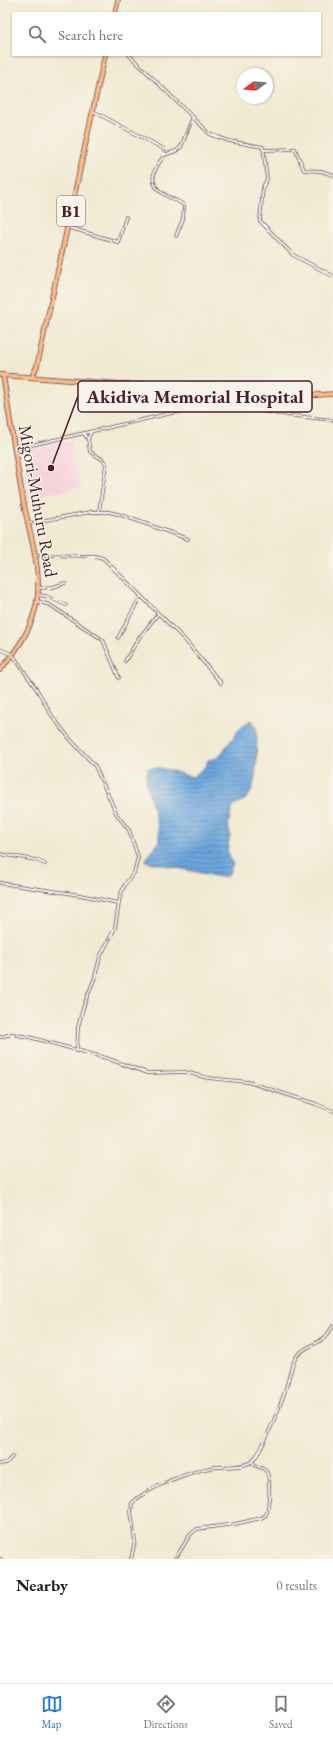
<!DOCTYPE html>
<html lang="en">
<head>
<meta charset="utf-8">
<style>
	body { margin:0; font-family:"EB Garamond",serif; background:#f6f6f6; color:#202124 }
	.compass { position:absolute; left:237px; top:68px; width:36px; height:36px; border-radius:50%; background:#fff; box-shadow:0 1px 3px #0004; rotate:254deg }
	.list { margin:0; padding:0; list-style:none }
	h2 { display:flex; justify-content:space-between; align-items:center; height:52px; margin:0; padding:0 16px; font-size:17px }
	h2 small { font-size:13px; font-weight:400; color:#757577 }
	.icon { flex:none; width:22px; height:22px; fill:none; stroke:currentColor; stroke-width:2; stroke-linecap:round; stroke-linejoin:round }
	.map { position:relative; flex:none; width:333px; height:1559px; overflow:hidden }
	.search { position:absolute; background:#fff; box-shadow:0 1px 3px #0004; left:12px; right:12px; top:12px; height:44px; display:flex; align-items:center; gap:10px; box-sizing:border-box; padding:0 14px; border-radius:0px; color:#757577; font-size:15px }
	.sheet { height:124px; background:#fff }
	nav { display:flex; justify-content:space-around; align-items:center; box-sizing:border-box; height:56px; border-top:1px solid #e0e0e0; background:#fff; font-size:11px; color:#757577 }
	nav a { display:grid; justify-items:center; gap:2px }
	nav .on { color:#1a73e8 }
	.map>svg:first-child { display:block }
	.built { fill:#f6cfd9 }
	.water { fill:url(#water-rules); stroke:#5a6284 }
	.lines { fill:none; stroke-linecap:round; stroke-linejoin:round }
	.street-casing { stroke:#633d44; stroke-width:3.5 }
	.highway-casing { stroke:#633d44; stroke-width:5.5 }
	.street { stroke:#fff; stroke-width:2 }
	.highway { stroke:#f9bc8a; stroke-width:4 }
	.labels { text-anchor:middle; stroke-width:3; stroke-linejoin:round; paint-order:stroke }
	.shield { fill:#f7f3e8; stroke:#7e5f64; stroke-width:1 }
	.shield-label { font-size:17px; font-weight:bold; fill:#4a1f2b }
	.street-label { font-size:18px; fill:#4a1f2b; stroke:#f7f3e8 }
	.leader { fill:none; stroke:#4a1f2b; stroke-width:1.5 }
	.callout-dot { fill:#4a1f2b; stroke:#f7f3e8; stroke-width:1.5 }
	.callout { fill:#f7f3e8; stroke:#4a1f2b; stroke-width:1.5 }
	.callout-label { font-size:19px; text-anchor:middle; font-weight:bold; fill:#4a1f2b }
</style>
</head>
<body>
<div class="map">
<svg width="333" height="1559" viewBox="0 0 333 1559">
	<defs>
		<pattern id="water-rules" width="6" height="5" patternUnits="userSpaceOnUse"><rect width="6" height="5" fill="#6ba6dc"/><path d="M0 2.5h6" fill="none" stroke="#5a87b3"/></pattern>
	</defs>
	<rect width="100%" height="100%" fill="#f7f3e8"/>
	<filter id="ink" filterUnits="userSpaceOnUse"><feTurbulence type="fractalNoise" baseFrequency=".025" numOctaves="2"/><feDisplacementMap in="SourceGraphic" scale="8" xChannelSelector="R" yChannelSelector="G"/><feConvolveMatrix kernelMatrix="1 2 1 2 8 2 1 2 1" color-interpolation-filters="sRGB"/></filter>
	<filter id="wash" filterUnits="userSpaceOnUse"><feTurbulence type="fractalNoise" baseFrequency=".012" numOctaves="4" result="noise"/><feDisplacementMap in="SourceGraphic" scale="16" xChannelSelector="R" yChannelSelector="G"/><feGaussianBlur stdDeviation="0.9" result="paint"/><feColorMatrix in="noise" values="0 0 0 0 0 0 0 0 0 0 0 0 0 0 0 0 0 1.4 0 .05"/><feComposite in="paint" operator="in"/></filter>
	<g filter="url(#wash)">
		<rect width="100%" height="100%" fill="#f1ead3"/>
		<polygon class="built" points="70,441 81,487 60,492 30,496 24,450"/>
		<path class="water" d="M251 720 257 727C256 745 259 786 247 798 243 802 237 803 233 806L228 825 230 835 227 851 233 863 228 876 220 877 145 861 159 842V831L146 782 148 768C164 766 178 774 193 777L206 766 208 760 218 758 242 726Z"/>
	</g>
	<g filter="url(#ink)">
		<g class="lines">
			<g class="street-casing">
				<g id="street">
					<polyline points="129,55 210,134 229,141 263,147 267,179 263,187 260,221 293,255 333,276"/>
					<path d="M93 111 164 149C166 157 159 161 156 168 146 188 166 196 181 203L184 206 183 219 176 236"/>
					<polyline points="264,150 295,149 304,170 321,171 333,175"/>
					<polyline points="164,155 176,151 181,147 193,117"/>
					<polyline points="67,227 118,242 126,217"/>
					<polyline points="176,389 189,397 214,405"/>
					<polyline points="272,396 277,414"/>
					<polyline points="84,434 88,439 90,452 102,459 106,464 99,512"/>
					<polyline points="88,439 91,432"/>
					<polyline points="14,449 172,413 213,406 235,407 295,416 333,420"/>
					<polyline points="29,523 91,512 109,512 121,515 188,539"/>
					<polyline points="35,555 95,556 103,558 184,639 221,683"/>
					<polyline points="38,588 53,587 65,583"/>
					<polyline points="38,595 46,596 66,605"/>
					<polyline points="37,601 50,605 103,640 119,678"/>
					<polyline points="118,638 140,597"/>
					<polyline points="0,649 13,655 39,693 52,716 70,739 95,766 117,815 129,830 138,857 134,873 125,884 120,896 115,928 100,957 95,977 84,1005 78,1027 77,1051"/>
					<polyline points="125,661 139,638 158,614"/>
					<polyline points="0,854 36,860 45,864"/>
					<polyline points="0,883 80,895 118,903"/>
					<polyline points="0,1037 12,1034 29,1037 106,1058 147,1073 185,1072 208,1078 248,1082 316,1104 333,1111"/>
					<polyline points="0,1464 6,1463 12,1457"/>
					<polyline points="0,1559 1,1559"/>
					<path d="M131 1559 135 1541 131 1512 132 1503C150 1486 191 1471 215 1467 226 1466 242 1468 251 1462 261 1456 282 1401 286 1388 289 1378 291 1366 296 1357 303 1347 315 1345 324 1338 328 1335 330 1330 333 1326"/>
					<path d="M175 1559 190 1535 197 1529 235 1524 261 1518 266 1515C269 1507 272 1476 265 1470 260 1466 256 1468 252 1462"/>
				</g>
			</g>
			<g class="highway-casing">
				<g id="highway">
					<polyline points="115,13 118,0"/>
					<polyline points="0,375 272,395 301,396 333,394"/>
					<polyline points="32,377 37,366 105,55"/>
					<path d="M0 670C18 649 32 629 37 601 42 572 30 534 24 505 16 462 10 419 3 375"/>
				</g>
			</g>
			<use href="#street" class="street"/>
			<use href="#highway" class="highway"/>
		</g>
	</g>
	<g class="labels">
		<rect class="shield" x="57" y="196" width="28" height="30" rx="3"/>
		<g class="shield-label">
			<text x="71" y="217">B1</text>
		</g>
		<g class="street-label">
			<text transform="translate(38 501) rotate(80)" y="6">Migori-Muhuru Road</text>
		</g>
	</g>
	<path class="leader" d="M51 468L78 396"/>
	<circle class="callout-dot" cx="51" cy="468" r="4"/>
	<rect class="callout" x="78" y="381" width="234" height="31" rx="4"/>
	<g class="callout-label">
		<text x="195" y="403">Akidiva Memorial Hospital</text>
	</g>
</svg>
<svg class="compass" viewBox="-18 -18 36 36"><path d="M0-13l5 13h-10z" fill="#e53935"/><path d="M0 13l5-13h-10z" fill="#757577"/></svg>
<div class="search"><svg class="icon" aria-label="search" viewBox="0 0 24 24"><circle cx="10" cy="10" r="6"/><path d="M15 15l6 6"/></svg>Search here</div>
</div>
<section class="sheet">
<h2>Nearby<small>0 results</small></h2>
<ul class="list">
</ul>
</section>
<nav>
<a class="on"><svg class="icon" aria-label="map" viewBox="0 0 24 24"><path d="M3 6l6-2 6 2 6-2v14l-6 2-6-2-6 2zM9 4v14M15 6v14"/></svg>Map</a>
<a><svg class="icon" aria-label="directions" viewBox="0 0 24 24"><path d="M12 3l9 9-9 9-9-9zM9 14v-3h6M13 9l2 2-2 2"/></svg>Directions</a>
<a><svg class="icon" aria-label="saved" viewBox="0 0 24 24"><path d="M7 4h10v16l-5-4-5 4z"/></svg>Saved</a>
</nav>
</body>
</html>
